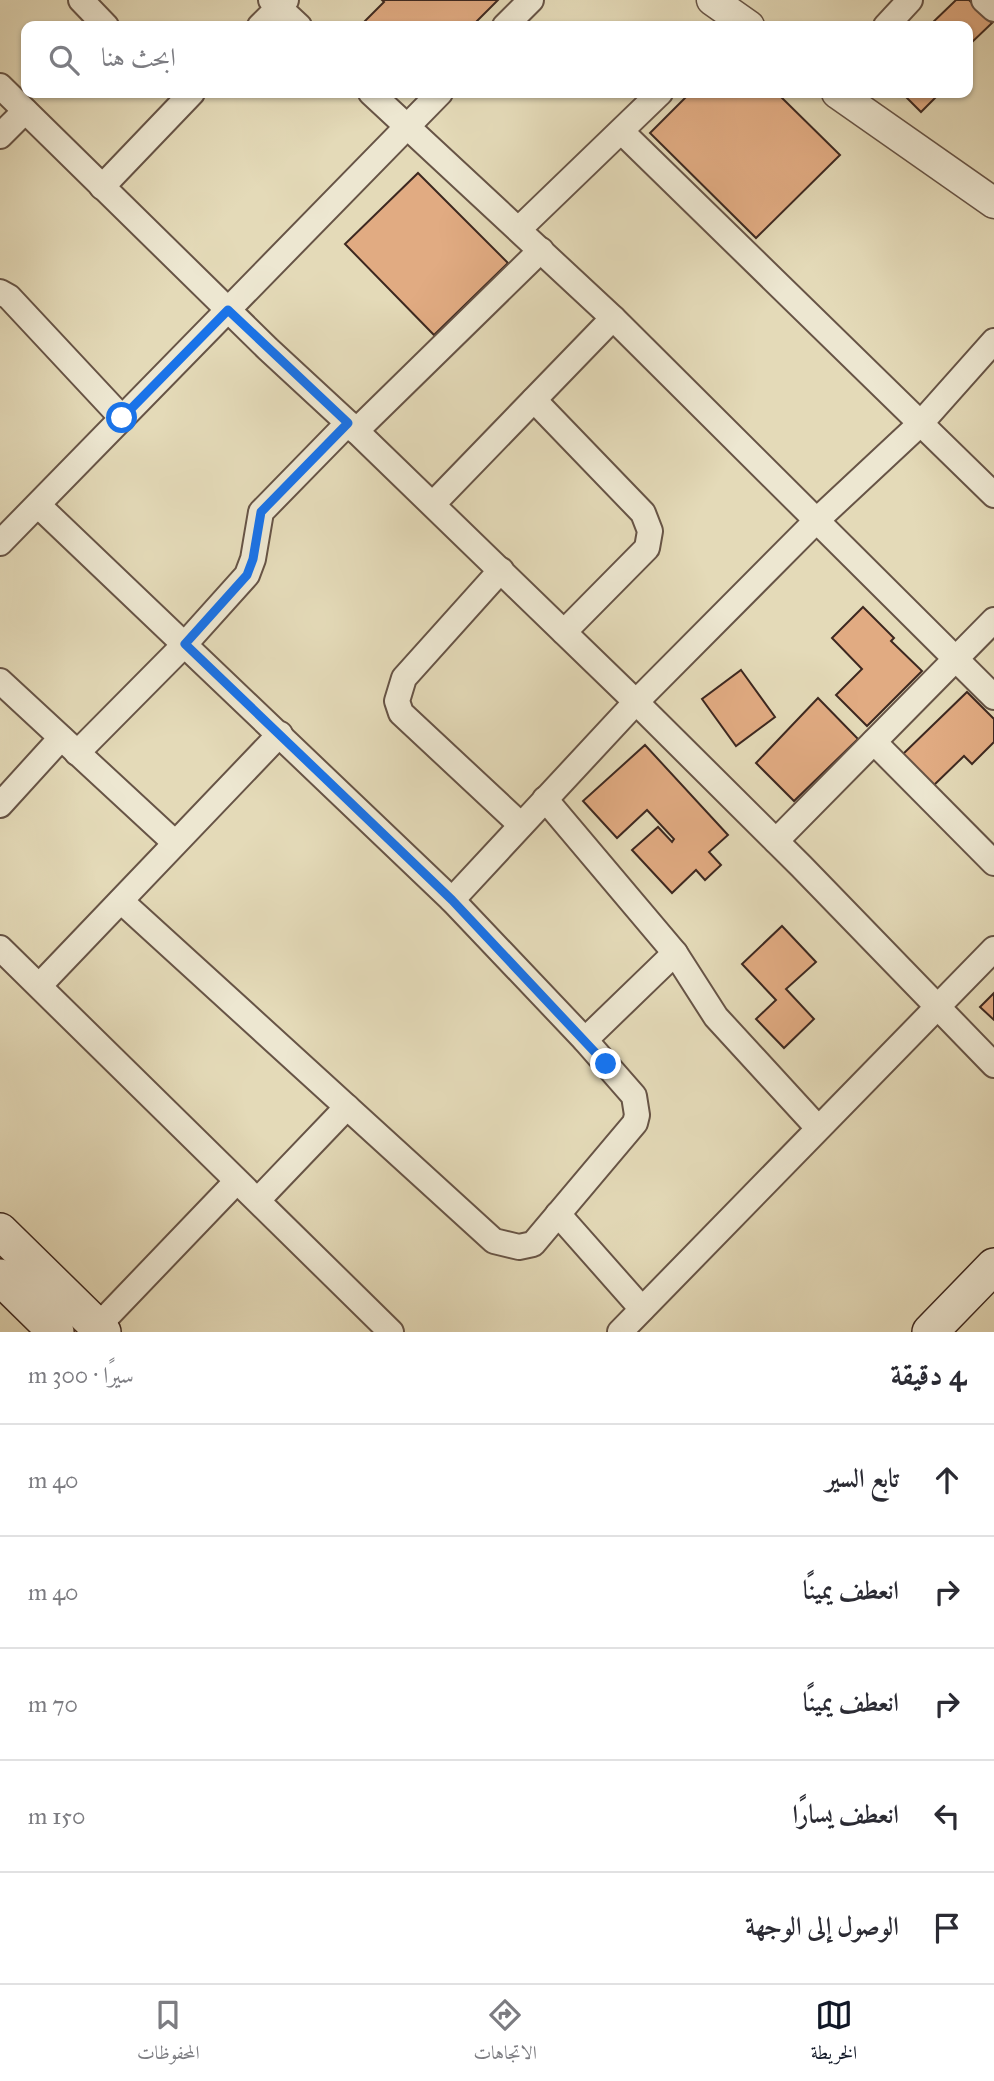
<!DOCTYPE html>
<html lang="ar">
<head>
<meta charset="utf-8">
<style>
	body { margin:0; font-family:"IM FELL Great Primer",Amiri,serif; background:#f2f2f3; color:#2b2b33; direction:rtl }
	.stop { position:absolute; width:21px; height:21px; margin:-16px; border:5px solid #1a73e8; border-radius:50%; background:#fff }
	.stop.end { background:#1a73e8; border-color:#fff; box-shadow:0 2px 7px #0008 }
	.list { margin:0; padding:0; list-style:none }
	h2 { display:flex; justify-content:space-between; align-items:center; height:91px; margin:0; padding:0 28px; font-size:30px }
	h2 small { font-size:23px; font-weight:400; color:#7c7c81 }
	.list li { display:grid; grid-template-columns:46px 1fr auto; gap:21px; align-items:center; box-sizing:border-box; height:112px; padding:0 28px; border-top:2px solid #e1e1e2 }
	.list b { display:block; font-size:26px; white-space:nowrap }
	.list em { font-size:23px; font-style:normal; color:#7c7c81 }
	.icon { flex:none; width:38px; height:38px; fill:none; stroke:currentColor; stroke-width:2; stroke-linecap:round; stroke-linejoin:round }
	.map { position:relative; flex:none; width:994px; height:1332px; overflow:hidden; direction:ltr }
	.search { position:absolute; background:#fff; box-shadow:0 2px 5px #0004; left:21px; right:21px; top:21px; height:77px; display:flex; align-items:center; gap:18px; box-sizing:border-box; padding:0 24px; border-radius:14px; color:#7c7c81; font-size:26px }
	.sheet { height:651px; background:#fff }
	nav { display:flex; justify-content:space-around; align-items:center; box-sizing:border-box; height:98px; border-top:2px solid #e1e1e2; background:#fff; font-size:19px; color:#7c7c81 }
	nav a { display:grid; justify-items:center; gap:4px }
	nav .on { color:#111827 }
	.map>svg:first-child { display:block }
	.building { fill:#e1ab82; stroke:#3d2820; stroke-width:2 }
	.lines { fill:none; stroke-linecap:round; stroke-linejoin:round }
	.minor-casing { stroke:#675446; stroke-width:28 }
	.tertiary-casing { stroke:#675446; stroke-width:33 }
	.secondary-casing { stroke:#3d2820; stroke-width:38 }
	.minor { stroke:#ede7d1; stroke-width:24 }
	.tertiary { stroke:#ede7d1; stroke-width:30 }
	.secondary { stroke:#ede7d1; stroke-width:35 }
	.route { stroke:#1a73e8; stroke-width:9 }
</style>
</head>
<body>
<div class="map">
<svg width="994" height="1332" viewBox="0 0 994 1332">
	<rect width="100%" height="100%" fill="#e4dab8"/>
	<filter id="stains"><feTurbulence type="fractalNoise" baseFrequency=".00286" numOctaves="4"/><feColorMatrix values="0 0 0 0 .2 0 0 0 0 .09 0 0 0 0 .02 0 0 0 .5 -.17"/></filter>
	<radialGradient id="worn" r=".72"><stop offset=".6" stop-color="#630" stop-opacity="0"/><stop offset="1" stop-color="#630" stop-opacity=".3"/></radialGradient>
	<g class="building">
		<polygon points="382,0 498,0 472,26 360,26 384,2"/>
		<polygon points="956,0 969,0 992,23 968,46 968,26 929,26"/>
		<polygon points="690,93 777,93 840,155 756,238 650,133"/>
		<polygon points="902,93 940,93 921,112"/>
		<polygon points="418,173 508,263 434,335 345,244"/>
		<polygon points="863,607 894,638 891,641 922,671 867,726 836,695 862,669 832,638"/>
		<polygon points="741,670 775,717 736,746 702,699"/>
		<polygon points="967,692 994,719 994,742 972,764 964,756 934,785 903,754"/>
		<polygon points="818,698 858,739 794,801 756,763"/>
		<polygon points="645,745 728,835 709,852 721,865 705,880 696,870 672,893 632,850 658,827 672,842 674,839 647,810 617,838 583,801"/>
		<polygon points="782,926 816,962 786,989 814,1019 784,1048 756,1019 776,1000 742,964"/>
		<polygon points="994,993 994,1020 980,1007"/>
	</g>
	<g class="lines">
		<g class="minor-casing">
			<g id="minor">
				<polyline points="81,0 106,26"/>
				<polyline points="271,0 299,26"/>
				<polyline points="984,0 994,9"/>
				<polyline points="260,26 286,0"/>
				<polyline points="505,26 531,0"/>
				<polyline points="886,26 910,0"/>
				<polyline points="0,86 268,349 348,423 636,702 801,866 994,1065"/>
				<polyline points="371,93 613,318 994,697"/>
				<polyline points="622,132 994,495"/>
				<polyline points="0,136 25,111"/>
				<polyline points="102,187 192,93"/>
				<polyline points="519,229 660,93"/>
				<polyline points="0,292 9,297 122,418"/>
				<polyline points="534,400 643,513 650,531 647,548 564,632"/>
				<polyline points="356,431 541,250"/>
				<polyline points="433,504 613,318"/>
				<polyline points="38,505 452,900 585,1040 634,1096 637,1115 635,1123 533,1244 519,1247 494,1241 121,901"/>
				<polyline points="0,543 440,93"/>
				<polyline points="501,570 404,678 397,701 401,713 521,825"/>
				<polyline points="0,681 174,842"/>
				<polyline points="874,742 994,863"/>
				<polyline points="77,753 185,644 247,575 253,559 261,512 348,423"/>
				<polyline points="545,799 675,953 716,1017 818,1128"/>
				<polyline points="0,805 61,738"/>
				<polyline points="776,841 994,620"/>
				<polyline points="452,900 636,702 816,521 921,423 994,341"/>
				<polyline points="0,948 391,1332"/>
				<polyline points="40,985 280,734"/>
				<polyline points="585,1040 675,953"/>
				<polyline points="258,1200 347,1107"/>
				<polyline points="558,1214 642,1309"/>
				<polyline points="97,1327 236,1182"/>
				<polyline points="620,1332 994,949"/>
			</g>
		</g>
		<g class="tertiary-casing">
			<g id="tertiary">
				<polyline points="712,0 749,26"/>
				<polyline points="837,93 994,203"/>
			</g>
		</g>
		<g class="secondary-casing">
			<g id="secondary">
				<polyline points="0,1231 103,1332"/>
				<polyline points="0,1277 56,1332"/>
				<polyline points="930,1332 994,1266"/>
			</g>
		</g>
		<use href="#minor" class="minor"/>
		<use href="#tertiary" class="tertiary"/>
		<use href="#secondary" class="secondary"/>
	</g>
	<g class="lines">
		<polyline class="route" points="122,418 228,310 348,423 261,512 253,559 247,575 185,644 452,900 606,1064"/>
	</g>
	<rect width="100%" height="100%" filter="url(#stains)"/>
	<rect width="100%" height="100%" fill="url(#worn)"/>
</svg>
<div class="stop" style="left:122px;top:418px"></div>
<div class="stop end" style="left:606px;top:1064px"></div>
<div class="search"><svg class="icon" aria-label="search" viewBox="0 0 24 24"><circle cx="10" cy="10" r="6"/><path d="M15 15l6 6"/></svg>ابحث هنا</div>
</div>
<section class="sheet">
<h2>4 دقيقة<small>سيرًا · 300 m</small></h2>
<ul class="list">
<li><svg class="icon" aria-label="ahead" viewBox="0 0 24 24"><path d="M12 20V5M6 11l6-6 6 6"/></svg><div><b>تابع السير</b></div><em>40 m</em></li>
<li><svg class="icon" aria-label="right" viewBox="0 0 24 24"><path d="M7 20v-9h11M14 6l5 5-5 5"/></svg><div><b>انعطف يمينًا</b></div><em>40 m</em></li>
<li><svg class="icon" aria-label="right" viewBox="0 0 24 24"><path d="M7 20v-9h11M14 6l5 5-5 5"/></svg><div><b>انعطف يمينًا</b></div><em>70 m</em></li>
<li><svg class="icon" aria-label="left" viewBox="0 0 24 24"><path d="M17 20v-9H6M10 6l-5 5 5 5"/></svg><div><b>انعطف يسارًا</b></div><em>150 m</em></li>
<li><svg class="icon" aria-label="arrive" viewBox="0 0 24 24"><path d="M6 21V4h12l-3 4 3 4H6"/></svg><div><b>الوصول إلى الوجهة</b></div></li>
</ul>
</section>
<nav>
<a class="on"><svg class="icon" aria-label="map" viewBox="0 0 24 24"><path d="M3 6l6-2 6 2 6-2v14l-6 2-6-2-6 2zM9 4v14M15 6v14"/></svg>الخريطة</a>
<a><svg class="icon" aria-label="directions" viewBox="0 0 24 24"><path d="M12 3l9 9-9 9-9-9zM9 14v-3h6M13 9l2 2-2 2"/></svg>الاتجاهات</a>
<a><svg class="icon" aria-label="saved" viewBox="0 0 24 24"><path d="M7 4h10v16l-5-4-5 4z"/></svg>المحفوظات</a>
</nav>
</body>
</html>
